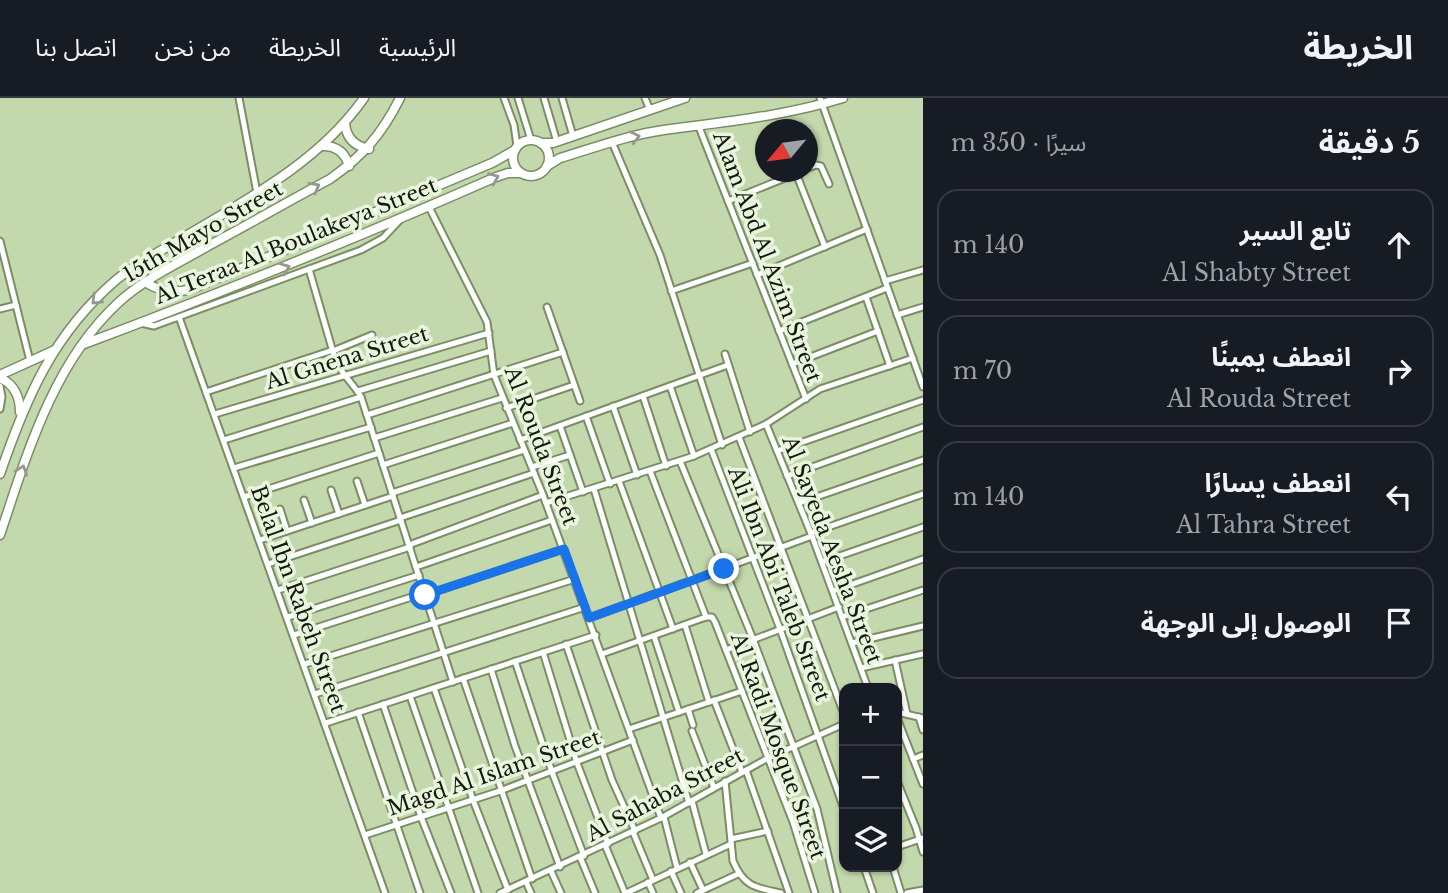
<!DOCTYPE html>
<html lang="ar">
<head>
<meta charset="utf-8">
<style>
	body { margin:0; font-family:"Libre Baskerville","Noto Sans Arabic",serif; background:#242831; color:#f1f3f6; direction:rtl }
	.controls { position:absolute; right:21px; bottom:21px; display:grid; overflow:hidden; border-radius:14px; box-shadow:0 2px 5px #0004 }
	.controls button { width:63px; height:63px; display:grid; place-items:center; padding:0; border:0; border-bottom:2px solid #363941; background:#171b24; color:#f1f3f6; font:35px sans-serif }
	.compass { position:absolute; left:755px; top:21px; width:63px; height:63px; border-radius:50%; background:#171b24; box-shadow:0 2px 5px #0004; rotate:241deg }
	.stop { position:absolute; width:21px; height:21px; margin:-16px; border:5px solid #1a73e8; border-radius:50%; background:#fff }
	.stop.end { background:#1a73e8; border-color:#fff; box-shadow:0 2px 7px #0008 }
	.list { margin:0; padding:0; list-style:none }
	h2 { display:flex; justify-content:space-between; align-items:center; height:91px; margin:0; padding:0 28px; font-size:30px }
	h2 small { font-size:23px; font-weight:400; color:#9ea1a6 }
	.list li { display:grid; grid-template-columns:46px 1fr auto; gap:21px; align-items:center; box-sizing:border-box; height:112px; margin:0 14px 14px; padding:0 14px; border:2px solid #363941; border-radius:21px }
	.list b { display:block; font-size:26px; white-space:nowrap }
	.list p { margin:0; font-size:23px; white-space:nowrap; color:#9ea1a6 }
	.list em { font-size:23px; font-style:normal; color:#9ea1a6 }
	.icon { flex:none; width:38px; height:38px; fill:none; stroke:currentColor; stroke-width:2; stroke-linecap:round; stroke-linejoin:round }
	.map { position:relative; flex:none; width:923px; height:795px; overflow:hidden; direction:ltr }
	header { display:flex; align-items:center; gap:42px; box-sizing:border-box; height:98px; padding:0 35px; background:#171b24; border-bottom:2px solid #363941 }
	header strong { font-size:33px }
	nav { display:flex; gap:38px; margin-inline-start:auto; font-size:24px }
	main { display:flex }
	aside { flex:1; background:#171b24 }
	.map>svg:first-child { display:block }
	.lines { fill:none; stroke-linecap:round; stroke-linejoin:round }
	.street-casing { stroke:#7a8e65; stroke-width:9 }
	.secondary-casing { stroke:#7a8e65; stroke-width:11 }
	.street { stroke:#fff; stroke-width:5 }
	.secondary { stroke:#fff; stroke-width:8 }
	.oneway { stroke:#959891 }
	.route { stroke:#1a73e8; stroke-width:9 }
	.labels { text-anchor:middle; stroke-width:7; stroke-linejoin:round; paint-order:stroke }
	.street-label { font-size:21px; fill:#131a0a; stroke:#eaf5df }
</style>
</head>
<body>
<header>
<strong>الخريطة</strong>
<nav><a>الرئيسية</a><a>الخريطة</a><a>من نحن</a><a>اتصل بنا</a></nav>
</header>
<main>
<aside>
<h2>5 دقيقة<small>سيرًا · 350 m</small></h2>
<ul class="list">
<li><svg class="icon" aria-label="ahead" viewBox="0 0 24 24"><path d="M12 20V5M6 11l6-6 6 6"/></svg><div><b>تابع السير</b><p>Al Shabty Street</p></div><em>140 m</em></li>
<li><svg class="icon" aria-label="right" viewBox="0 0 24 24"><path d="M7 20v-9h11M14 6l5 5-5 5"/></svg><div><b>انعطف يمينًا</b><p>Al Rouda Street</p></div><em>70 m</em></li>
<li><svg class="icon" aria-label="left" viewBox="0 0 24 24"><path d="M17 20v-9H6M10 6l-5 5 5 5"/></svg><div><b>انعطف يسارًا</b><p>Al Tahra Street</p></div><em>140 m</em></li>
<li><svg class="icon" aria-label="arrive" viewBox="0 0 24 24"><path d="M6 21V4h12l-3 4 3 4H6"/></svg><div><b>الوصول إلى الوجهة</b></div></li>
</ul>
</aside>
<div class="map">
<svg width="923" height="795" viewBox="0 0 923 795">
	<rect width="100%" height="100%" fill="#c3d9ad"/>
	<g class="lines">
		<g class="street-casing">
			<g id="street">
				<polyline points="239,0 257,95"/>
				<polyline points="504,0 514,27 517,48"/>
				<polyline points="518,0 531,42"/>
				<polyline points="544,0 557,44"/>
				<polyline points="562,0 573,38"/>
				<polyline points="645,0 650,12"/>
				<polyline points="820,0 923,289"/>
				<polyline points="699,29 806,301"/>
				<polyline points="612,44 660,157 722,347"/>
				<polyline points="808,70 816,67 821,68 829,86"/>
				<polyline points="796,75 825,149"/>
				<polyline points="728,103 800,74"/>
				<polyline points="429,109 487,224 494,277 543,397 661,720"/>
				<polyline points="0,143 30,263"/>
				<path d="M309 171 335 261C341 276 353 285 361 299L453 584"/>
				<polyline points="757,177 867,131"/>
				<polyline points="885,183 923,172"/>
				<polyline points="671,193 753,165"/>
				<polyline points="866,199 890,268"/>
				<polyline points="547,209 580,303"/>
				<polyline points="0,211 16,207"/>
				<polyline points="897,217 923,209"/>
				<polyline points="179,219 385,795"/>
				<polyline points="141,225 154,228 361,152 383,140 399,123"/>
				<polyline points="779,233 887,190"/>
				<polyline points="333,253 372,237"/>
				<polyline points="725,256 750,334"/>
				<polyline points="792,266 878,233"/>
				<polyline points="0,288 2,299 0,311"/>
				<polyline points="670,288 694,358"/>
				<polyline points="358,293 491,253"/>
				<polyline points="206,294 333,252"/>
				<polyline points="643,298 666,368"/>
				<polyline points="613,308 637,377"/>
				<polyline points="506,310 574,287"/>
				<polyline points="215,316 489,235"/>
				<polyline points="367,317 563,254"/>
				<polyline points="586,318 610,386"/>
				<polyline points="766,326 812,438 868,590"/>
				<polyline points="560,328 583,394"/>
				<polyline points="739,339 844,616"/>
				<polyline points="374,340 502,300"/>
				<polyline points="224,342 361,299"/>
				<polyline points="520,342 728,267"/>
				<polyline points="711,351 780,531 844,711"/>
				<polyline points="777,353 923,302"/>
				<polyline points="680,363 753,541 817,711 837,795"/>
				<polyline points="383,367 513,325"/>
				<polyline points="532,369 570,357"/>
				<polyline points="234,370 371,329"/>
				<polyline points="650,373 706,519"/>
				<polyline points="787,378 923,329"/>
				<polyline points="357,383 365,407"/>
				<polyline points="619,383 673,531"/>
				<polyline points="594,391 689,705"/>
				<polyline points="331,392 339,416"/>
				<polyline points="392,395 524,352"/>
				<polyline points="244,399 379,355"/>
				<polyline points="304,402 312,425"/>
				<polyline points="546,405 694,358 766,326 820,291 913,260"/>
				<polyline points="799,405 923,362"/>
				<polyline points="280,411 287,433"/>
				<polyline points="400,420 534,375"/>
				<polyline points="811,435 923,396"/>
				<polyline points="260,442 393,398"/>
				<polyline points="409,447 543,397"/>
				<polyline points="822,464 923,429"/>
				<polyline points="268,466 401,422"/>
				<polyline points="416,469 552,422"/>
				<polyline points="278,492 410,449"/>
				<polyline points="833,493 923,461"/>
				<polyline points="425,497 563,451"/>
				<polyline points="288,519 419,477"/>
				<polyline points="706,519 712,519 715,524 793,724 815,795"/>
				<polyline points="842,519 923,492"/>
				<polyline points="589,520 812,438"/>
				<polyline points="685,527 709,604"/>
				<polyline points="294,537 424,495"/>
				<polyline points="654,538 679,614"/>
				<polyline points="852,545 923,528"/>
				<polyline points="566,546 612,682 635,733"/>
				<polyline points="726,552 839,509"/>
				<polyline points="543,554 577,665 608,746"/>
				<polyline points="602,556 706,519"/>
				<polyline points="895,562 907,616"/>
				<polyline points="515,563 552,674 584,758"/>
				<polyline points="305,566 575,481"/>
				<polyline points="861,570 923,556"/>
				<polyline points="491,571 515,648 560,769"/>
				<polyline points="463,580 532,781"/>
				<polyline points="434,590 473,702 508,792"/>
				<polyline points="315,596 585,509"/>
				<polyline points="410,598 478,795"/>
				<polyline points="714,602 742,674"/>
				<polyline points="383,606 421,719 451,795"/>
				<polyline points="688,611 693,627"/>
				<polyline points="358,614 420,795"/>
				<polyline points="897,614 923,620"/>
				<polyline points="919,619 923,632"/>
				<polyline points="897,620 923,686"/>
				<polyline points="326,625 596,537"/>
				<polyline points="629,631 742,593"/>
				<polyline points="692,633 714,690"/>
				<polyline points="913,661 923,657"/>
				<polyline points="746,672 789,795"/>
				<path d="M725 683 733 763C744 789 756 790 781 795"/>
				<polyline points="897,683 916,730 923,754"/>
				<polyline points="692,703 706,756"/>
				<polyline points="664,719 677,770"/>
				<polyline points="633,734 653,782"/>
				<polyline points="365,737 500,693 633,642"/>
				<polyline points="731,741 768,733"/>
				<polyline points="605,747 625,795"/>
				<polyline points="897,749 923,740"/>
				<polyline points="580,759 595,795"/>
				<polyline points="690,764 703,792"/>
				<polyline points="864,769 873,795"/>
				<polyline points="893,769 901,795"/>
				<polyline points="551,773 561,795"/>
				<polyline points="671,773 681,795"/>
				<polyline points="526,784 531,795"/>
				<polyline points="648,784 653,795"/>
				<polyline points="500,795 661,720 768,660 844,626"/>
				<polyline points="626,795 731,746"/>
				<polyline points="697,795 738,776"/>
				<polyline points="907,795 923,792"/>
			</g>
		</g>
		<g class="secondary-casing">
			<g id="secondary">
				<path d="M345 25C346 39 354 48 369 51"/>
				<circle cx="531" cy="60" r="18"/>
				<polyline points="541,45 553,45 685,0"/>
				<path d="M321 48C336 47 345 54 349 68"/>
				<path d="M547 68 560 60C594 50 628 37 664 32 724 24 785 18 843 0"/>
				<path d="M145 184C160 194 176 196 194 190L492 65 515 52"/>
				<path d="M84 246C223 194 360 139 496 79L508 75H521"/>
				<polyline points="0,277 55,252"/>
				<path d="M0 280C14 286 20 299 20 314"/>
				<path d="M0 376C26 300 53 236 116 182 137 165 161 153 184 139 248 101 320 63 364 0"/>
				<path d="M0 437C27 356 53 265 118 205 144 181 177 166 208 148 249 126 289 103 330 81 363 58 382 36 400 0"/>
			</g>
		</g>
		<use href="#street" class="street"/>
		<use href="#secondary" class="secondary"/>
	</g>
	<defs><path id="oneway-chevron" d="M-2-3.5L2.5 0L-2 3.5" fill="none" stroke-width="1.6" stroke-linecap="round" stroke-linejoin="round" transform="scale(1.75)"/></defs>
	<g class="oneway">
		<use href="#oneway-chevron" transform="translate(635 39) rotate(-13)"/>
		<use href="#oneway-chevron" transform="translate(494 80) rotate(-22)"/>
		<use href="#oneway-chevron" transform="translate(315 89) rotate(-29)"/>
		<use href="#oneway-chevron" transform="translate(285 170) rotate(-22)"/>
		<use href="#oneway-chevron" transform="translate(96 202) rotate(135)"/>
		<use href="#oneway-chevron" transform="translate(22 372) rotate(-71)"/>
	</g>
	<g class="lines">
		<polyline class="route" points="425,497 564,451 589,520 724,471"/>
	</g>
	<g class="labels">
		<g class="street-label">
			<text transform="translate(203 134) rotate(-30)" y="7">15th Mayo Street</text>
			<text transform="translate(296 143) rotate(-22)" y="7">Al Teraa Al Boulakeya Street</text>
			<text transform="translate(767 159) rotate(69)" y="7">Alam Abd Al Azim Street</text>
			<text transform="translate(347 260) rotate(-17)" y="7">Al Gnena Street</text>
			<text transform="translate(541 348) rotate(69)" y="7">Al Rouda Street</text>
			<text transform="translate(832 452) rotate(69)" y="7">Al Sayeda Aesha Street</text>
			<text transform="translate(779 486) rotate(69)" y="7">Ali Ibn Abi Taleb Street</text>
			<text transform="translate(298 501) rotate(70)" y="7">Belal Ibn Rabeh Street</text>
			<text transform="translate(778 648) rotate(70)" y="7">Al Radi Mosque Street</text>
			<text transform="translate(494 675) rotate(-19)" y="7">Magd Al Islam Street</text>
			<text transform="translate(665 697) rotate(-28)" y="7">Al Sahaba Street</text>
		</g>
	</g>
</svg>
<div class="controls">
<button>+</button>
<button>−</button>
<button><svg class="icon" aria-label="layers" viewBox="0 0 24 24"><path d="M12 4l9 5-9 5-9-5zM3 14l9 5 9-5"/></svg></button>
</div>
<svg class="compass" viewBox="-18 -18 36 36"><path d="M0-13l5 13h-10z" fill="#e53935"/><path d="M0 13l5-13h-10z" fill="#9ea1a6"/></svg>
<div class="stop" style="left:425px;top:497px"></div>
<div class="stop end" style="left:724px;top:471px"></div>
</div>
</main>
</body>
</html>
